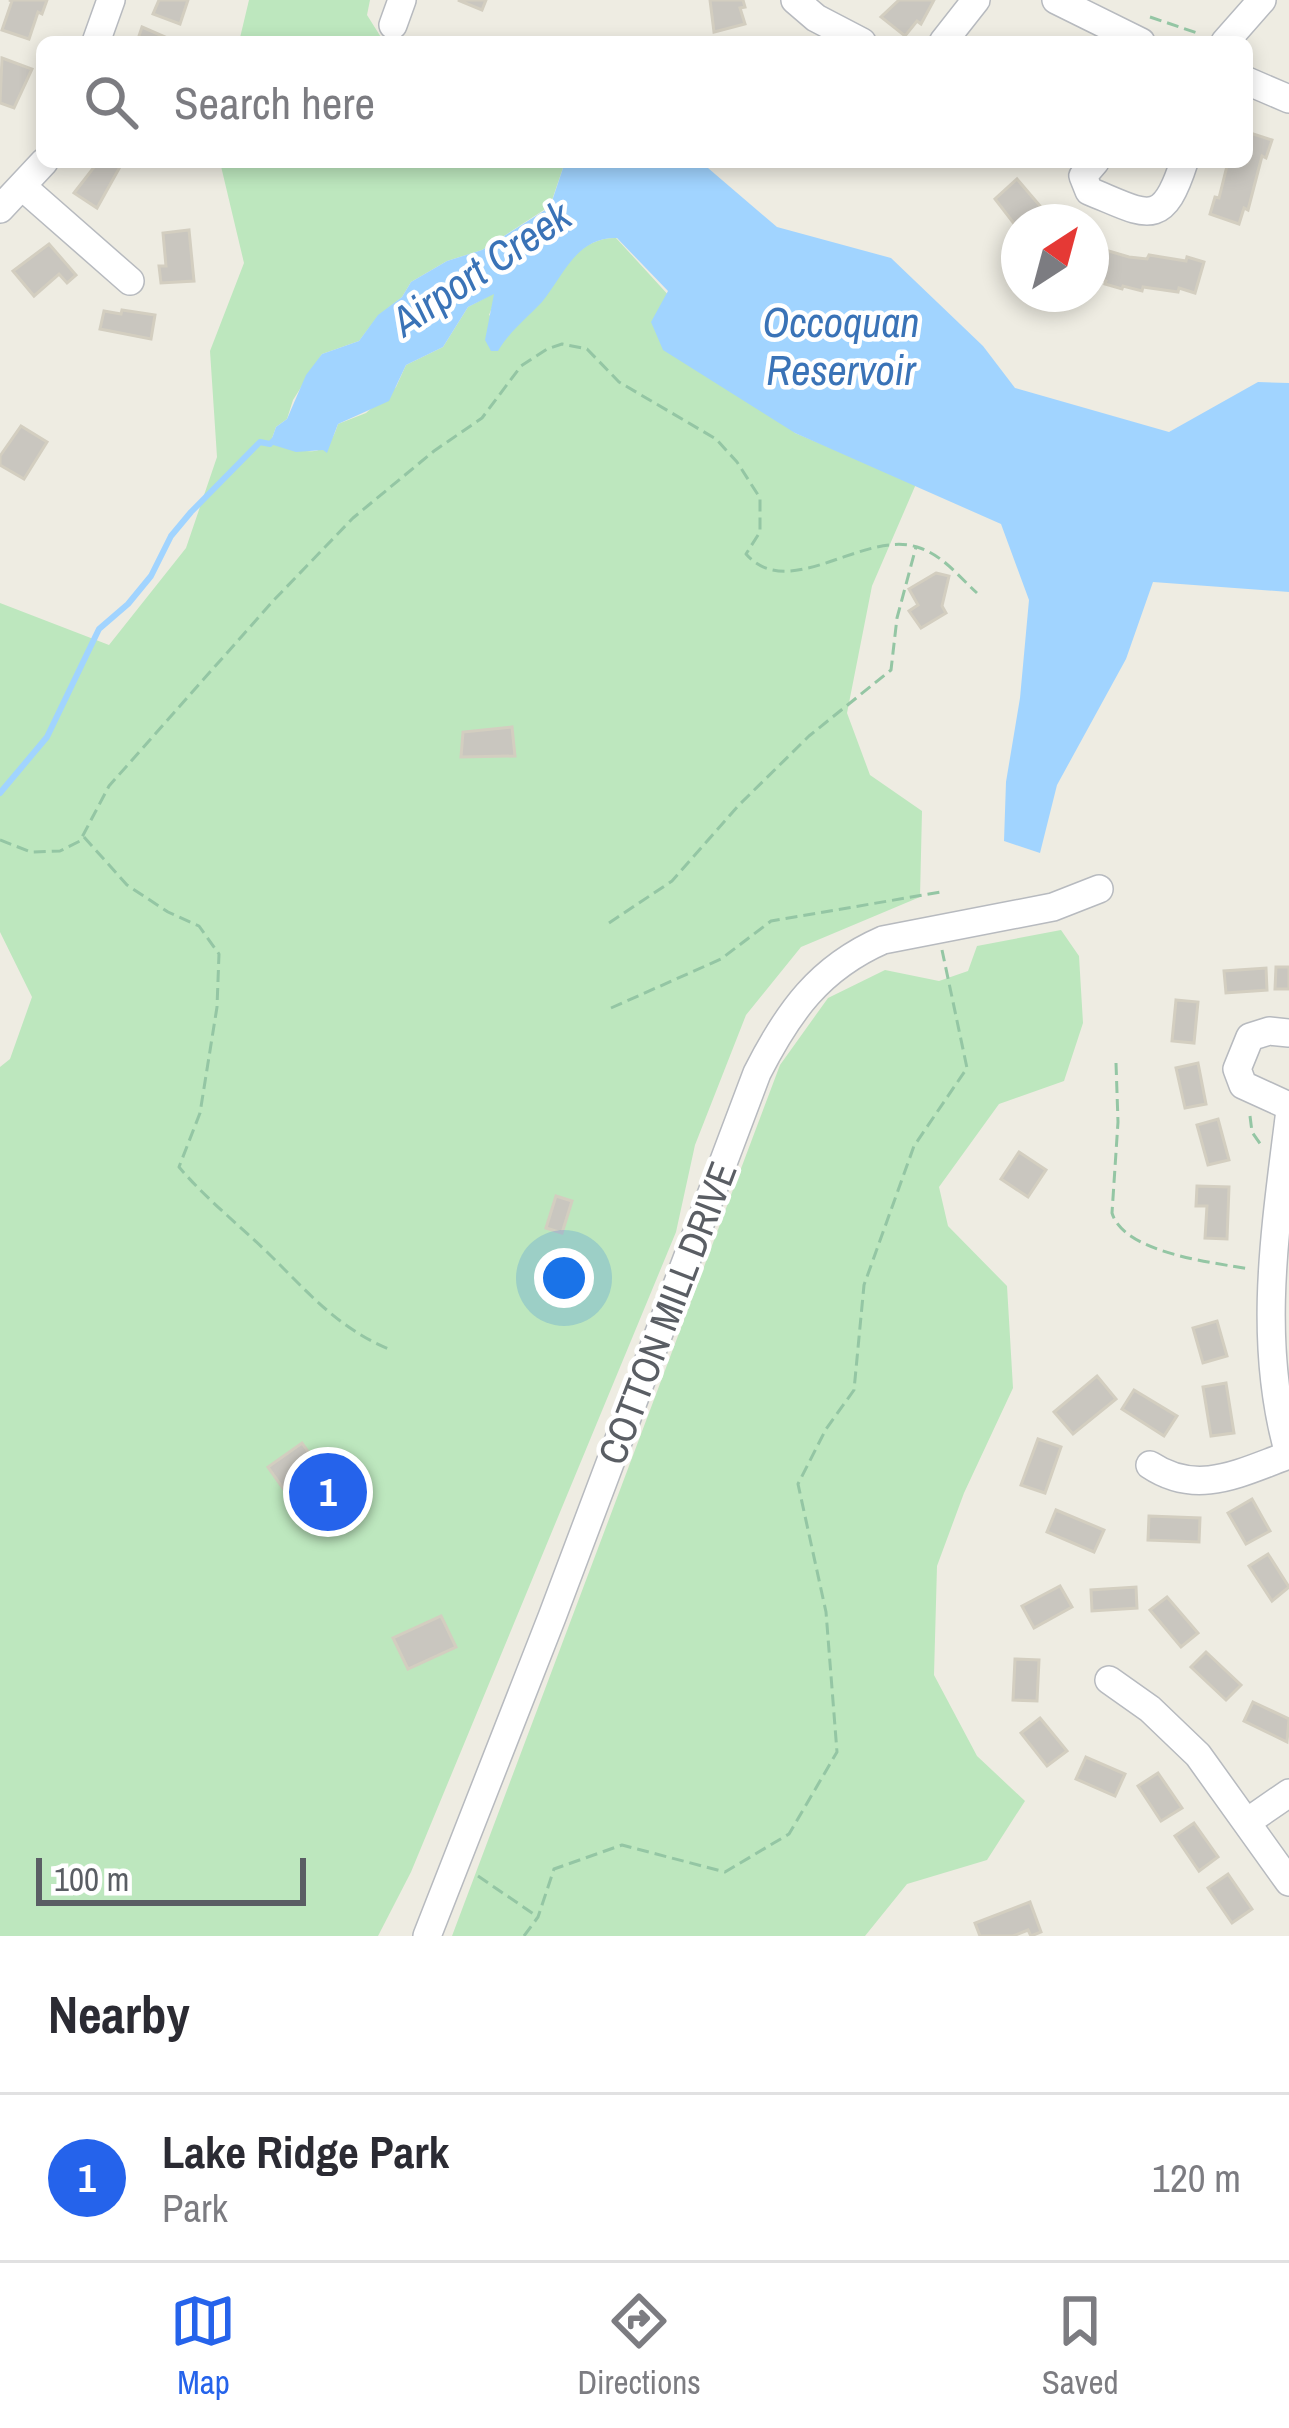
<!DOCTYPE html>
<html lang="en">
<head>
<meta charset="utf-8">
<style>
	body { margin:0; font-family:"Archivo Narrow",sans-serif; background:#f7f7f7; color:#2b2b33 }
	.compass { position:absolute; left:1001px; top:204px; width:108px; height:108px; border-radius:50%; background:#fff; box-shadow:0 6px 18px #0003; rotate:36deg }
	.scale { position:absolute; left:36px; bottom:30px; width:270px; box-sizing:border-box; padding-left:12px; border:6px solid #5a5e64; border-top:0; font-size:33px; line-height:42px; white-space:nowrap; color:#5a5e64; -webkit-text-stroke:9px #fff; paint-order:stroke }
	.you { position:absolute; left:564px; top:1278px; width:42px; height:42px; margin:-30px; border:9px solid #fff; border-radius:50%; background:#1a73e8; box-shadow:0 0 0 18px #1a73e833 }
	.badge { display:grid; place-items:center; width:78px; height:78px; border-radius:50%; background:#2563eb; color:#fff; font-size:39px; font-weight:700 }
	.pin { position:absolute; translate:-50% -50%; border:6px solid #fff; box-shadow:0 3px 12px #0006 }
	.list { margin:0; padding:0; list-style:none }
	h2 { display:flex; justify-content:space-between; align-items:center; height:156px; margin:0; padding:0 48px; font-size:51px }
	h2 small { font-size:39px; font-weight:400; color:#7c7c81 }
	.list li { display:grid; grid-template-columns:78px 1fr auto; gap:36px; align-items:center; box-sizing:border-box; height:168px; padding:0 48px; border-top:3px solid #e1e1e2 }
	.list b { display:block; font-size:45px; white-space:nowrap }
	.list p { margin:0; font-size:39px; white-space:nowrap; color:#7c7c81 }
	.list em { font-size:39px; font-style:normal; color:#7c7c81 }
	.icon { flex:none; width:66px; height:66px; fill:none; stroke:currentColor; stroke-width:2; stroke-linecap:round; stroke-linejoin:round }
	.map { position:relative; flex:none; width:1289px; height:1936px; overflow:hidden }
	.search { position:absolute; background:#fff; box-shadow:0 6px 18px #0003; left:36px; right:36px; top:36px; height:132px; display:flex; align-items:center; gap:30px; box-sizing:border-box; padding:0 42px; border-radius:18px; color:#7c7c81; font-size:45px }
	.sheet { height:324px; background:#fff }
	nav { display:flex; justify-content:space-around; align-items:center; box-sizing:border-box; height:168px; border-top:3px solid #e1e1e2; background:#fff; font-size:33px; color:#7c7c81 }
	nav a { display:grid; justify-items:center; gap:6px }
	nav .on { color:#2563eb }
	.map>svg:first-child { display:block }
	.green { fill:#bde7be }
	.water { fill:#a1d4ff }
	.lines { fill:none; stroke-linecap:round; stroke-linejoin:round }
	.stream { stroke:#a1d4ff; stroke-width:6 }
	.building { fill:#c9c6bf; stroke:#d3cec0; stroke-width:3 }
	.minor-casing { stroke:#b7babf; stroke-width:30 }
	.path { stroke:#94c6a4; stroke-width:3; stroke-dasharray:12 6; stroke-linecap:butt }
	.minor { stroke:#fff; stroke-width:27 }
	.labels { text-anchor:middle; stroke-width:9; stroke-linejoin:round; paint-order:stroke }
	.street-label { font-size:39px; fill:#5a5e64; stroke:#fff }
	.water-label { font-size:42px; font-style:italic; fill:#3a73b7; stroke:#fff }
</style>
</head>
<body>
<div class="map">
<svg width="1289" height="1936" viewBox="0 0 1289 1936">
	<rect width="100%" height="100%" fill="#eeece2"/>
	<g class="green">
		<polygon points="249,0 370,0 367,15 384,42 239,42"/>
		<path d="M220 162H565L550 206 482 250 447 261 411 282 402 297 378 316 359 341 322 354 293 400 287 419 276 427 270 444C304 450 326 464 338 424L366 413 396 387 406 365 443 347 468 307 494 293 496 298 489 315 510 330C550 305 564 237 616 238L795 433 916 484 872 586 847 713 870 775 922 811 920 897 801 947 746 1015 695 1145 676 1232 411 1872 378 1936H0V1067L10 1059 32 997 0 932V603L109 645 186 548 217 457 210 351 244 263Z"/>
		<polygon points="1061,930 1079,956 1083,1023 1064,1081 999,1104 939,1187 948,1226 1007,1286 1013,1388 964,1493 937,1566 934,1675 977,1756 1025,1801 987,1860 907,1884 865,1936 452,1936 780,1065 828,998 885,970 939,981 968,971 977,946"/>
	</g>
	<path class="water" d="M565 162H701L777 227 891 258 983 346 1015 388 1169 432 1258 382 1289 383V592L1153 582 1126 659 1057 785 1040 853 1004 841 1006 782 1020 698 1029 600 1001 524 795 433 663 350 651 322 668 291 617 238C576 237 564 275 542 302 526 319 510 331 498 351H491L485 340 494 294 468 307 443 347 406 365 389 401 338 424 327 453 323 450 296 452 270 444 276 427 287 419 306 375 322 354 359 341 378 315 402 297 411 282 447 261 482 250 550 207Z"/>
	<g class="lines">
		<polyline class="stream" points="0,793 47,737 99,629 128,604 151,576 171,536 191,512 260,442 270,444 274,440"/>
	</g>
	<g class="building">
		<polygon points="9,0 47,0 42,14 38,12 29,39 2,30 12,1"/>
		<polygon points="159,0 188,0 180,24 153,14"/>
		<polygon points="458,0 486,0 482,10"/>
		<polygon points="710,0 743,0 745,7 740,8 745,24 714,32"/>
		<polygon points="899,0 934,0 921,24 917,21 905,36 881,17"/>
		<polygon points="142,27 172,40 171,42 137,42"/>
		<polygon points="2,58 32,69 14,108 0,103"/>
		<polygon points="1247,132 1272,140 1266,158 1262,156 1248,210 1244,208 1239,224 1210,214 1215,197 1219,198 1228,162 1247,162"/>
		<polygon points="98,162 121,165 97,208 74,193"/>
		<polygon points="1017,179 1052,220 1058,222 1019,222 1019,230 995,199"/>
		<polygon points="189,230 194,281 161,283 159,266 166,266 163,233"/>
		<polygon points="49,244 76,275 67,283 59,274 34,296 13,271"/>
		<polygon points="1095,247 1129,257 1147,259 1149,255 1186,261 1187,257 1204,262 1195,293 1179,288 1178,292 1143,287 1142,291 1123,286 1122,289 1105,284 1106,281 1091,277"/>
		<polygon points="122,310 155,315 151,339 100,329 104,311 121,314"/>
		<polygon points="21,426 47,442 24,479 0,465 0,456"/>
		<polygon points="936,573 949,576 942,606 946,613 921,628 909,611 918,605 909,589"/>
		<polygon points="512,727 515,756 461,757 463,732"/>
		<polygon points="1276,967 1289,967 1289,989 1275,989"/>
		<polygon points="1266,968 1267,990 1226,993 1224,971"/>
		<polygon points="1176,1000 1198,1002 1194,1043 1172,1041"/>
		<polygon points="1198,1063 1206,1104 1185,1108 1176,1068"/>
		<polygon points="1218,1119 1229,1160 1208,1165 1197,1125"/>
		<polygon points="1019,1152 1046,1170 1028,1197 1001,1179"/>
		<polygon points="1197,1186 1229,1187 1227,1239 1205,1238 1207,1206 1196,1206"/>
		<polygon points="556,1196 572,1201 562,1233 546,1228"/>
		<polygon points="1217,1321 1227,1356 1203,1363 1193,1328"/>
		<polygon points="1097,1376 1116,1399 1073,1434 1054,1412"/>
		<polygon points="1226,1383 1234,1433 1211,1436 1203,1387"/>
		<polygon points="1134,1390 1177,1416 1164,1436 1122,1409"/>
		<polygon points="1038,1439 1061,1447 1045,1493 1021,1485"/>
		<polygon points="302,1443 326,1477 292,1501 268,1467"/>
		<polygon points="1252,1499 1270,1531 1246,1544 1228,1513"/>
		<polygon points="1056,1510 1104,1530 1094,1552 1047,1532"/>
		<polygon points="1149,1516 1200,1518 1199,1542 1148,1540"/>
		<polygon points="1268,1554 1289,1587 1272,1601 1249,1566"/>
		<polygon points="1060,1586 1072,1607 1034,1628 1022,1606"/>
		<polygon points="1136,1587 1137,1608 1092,1611 1091,1590"/>
		<polygon points="1167,1597 1198,1633 1181,1647 1150,1610"/>
		<polygon points="441,1616 456,1647 408,1669 393,1638"/>
		<polygon points="1206,1652 1241,1685 1226,1700 1191,1667"/>
		<polygon points="1015,1659 1039,1660 1037,1701 1013,1700"/>
		<polygon points="1253,1702 1289,1719 1287,1742 1244,1721"/>
		<polygon points="1040,1718 1067,1751 1047,1766 1021,1733"/>
		<polygon points="1086,1757 1125,1774 1115,1796 1076,1779"/>
		<polygon points="1158,1773 1182,1808 1161,1821 1138,1786"/>
		<polygon points="1194,1823 1218,1857 1199,1871 1175,1836"/>
		<polygon points="1228,1874 1252,1909 1232,1923 1208,1888"/>
		<polygon points="1030,1902 1041,1932 1031,1936 1028,1930 1013,1936 980,1936 975,1923"/>
	</g>
	<g class="lines">
		<g class="minor-casing">
			<g id="minor">
				<polyline points="795,0 816,18 862,42"/>
				<polyline points="1056,0 1141,42"/>
				<polyline points="393,25 402,0"/>
				<polyline points="96,42 111,0"/>
				<polyline points="943,42 976,0"/>
				<polyline points="1225,42 1262,0"/>
				<polyline points="1247,81 1289,99"/>
				<path d="M1095 162 1083 176 1089 191C1146 214 1162 231 1184 162"/>
				<polyline points="24,188 130,281"/>
				<polyline points="0,209 44,162"/>
				<polyline points="1289,1033 1269,1031 1250,1037 1237,1069 1243,1085 1289,1106"/>
				<path d="M1289 1118C1275 1231 1257 1342 1289 1454"/>
				<path d="M1150 1465C1198 1497 1241 1472 1289 1455"/>
				<polyline points="1109,1680 1150,1709 1198,1755 1289,1882"/>
				<polyline points="1247,1822 1289,1793"/>
				<path d="M427 1936 552 1617 757 1073C788 1012 819 968 883 940L1053 907 1099 889"/>
			</g>
		</g>
		<g class="path">
			<polyline points="1150,17 1200,34"/>
			<path d="M84 837 127 885 168 912 199 926 219 954 217 1007 200 1113 179 1167C206 1199 237 1223 267 1252 308 1292 337 1328 391 1350"/>
			<path d="M0 840 31 852 60 851 80 841 109 786 273 601 353 518 434 451 482 418 521 366 547 349 562 344 587 349 619 382 716 439 737 462 760 498V532L746 554C789 603 863 530 917 547 943 555 957 575 977 593"/>
			<polyline points="609,923 672,881 738,806 809,736 891,670 897,618 916,547"/>
			<polyline points="611,1008 721,959 771,921 941,892"/>
			<path d="M1116 1063 1118 1122 1112 1213C1124 1253 1211 1262 1249 1269"/>
			<polyline points="1250,1116 1252,1132 1261,1145"/>
			<polyline points="478,1876 538,1917"/>
			<polyline points="524,1936 538,1917 554,1869 622,1845 725,1872 789,1834 837,1752 826,1612 798,1484 826,1429 854,1390 864,1285 914,1146 967,1068 942,950"/>
		</g>
		<use href="#minor" class="minor"/>
	</g>
	<g class="labels">
		<g class="street-label">
			<text transform="translate(667 1313) rotate(-69)" y="14">COTTON MILL DRIVE</text>
		</g>
		<g class="water-label">
			<text transform="translate(481 268) rotate(-34)" y="15">Airport Creek</text>
			<text x="841" y="337">Occoquan<tspan x="841" dy="48">Reservoir</tspan></text>
		</g>
	</g>
</svg>
<svg class="compass" viewBox="-18 -18 36 36"><path d="M0-13l5 13h-10z" fill="#e53935"/><path d="M0 13l5-13h-10z" fill="#7c7c81"/></svg>
<div class="scale">100 m</div>
<div class="you"></div>
<div class="pin badge" style="left:328px;top:1492px">1</div>
<div class="search"><svg class="icon" aria-label="search" viewBox="0 0 24 24"><circle cx="10" cy="10" r="6"/><path d="M15 15l6 6"/></svg>Search here</div>
</div>
<section class="sheet">
<h2>Nearby<small></small></h2>
<ul class="list">
<li><span class="badge">1</span><div><b>Lake Ridge Park</b><p>Park</p></div><em>120 m</em></li>
</ul>
</section>
<nav>
<a class="on"><svg class="icon" aria-label="map" viewBox="0 0 24 24"><path d="M3 6l6-2 6 2 6-2v14l-6 2-6-2-6 2zM9 4v14M15 6v14"/></svg>Map</a>
<a><svg class="icon" aria-label="directions" viewBox="0 0 24 24"><path d="M12 3l9 9-9 9-9-9zM9 14v-3h6M13 9l2 2-2 2"/></svg>Directions</a>
<a><svg class="icon" aria-label="saved" viewBox="0 0 24 24"><path d="M7 4h10v16l-5-4-5 4z"/></svg>Saved</a>
</nav>
</body>
</html>
